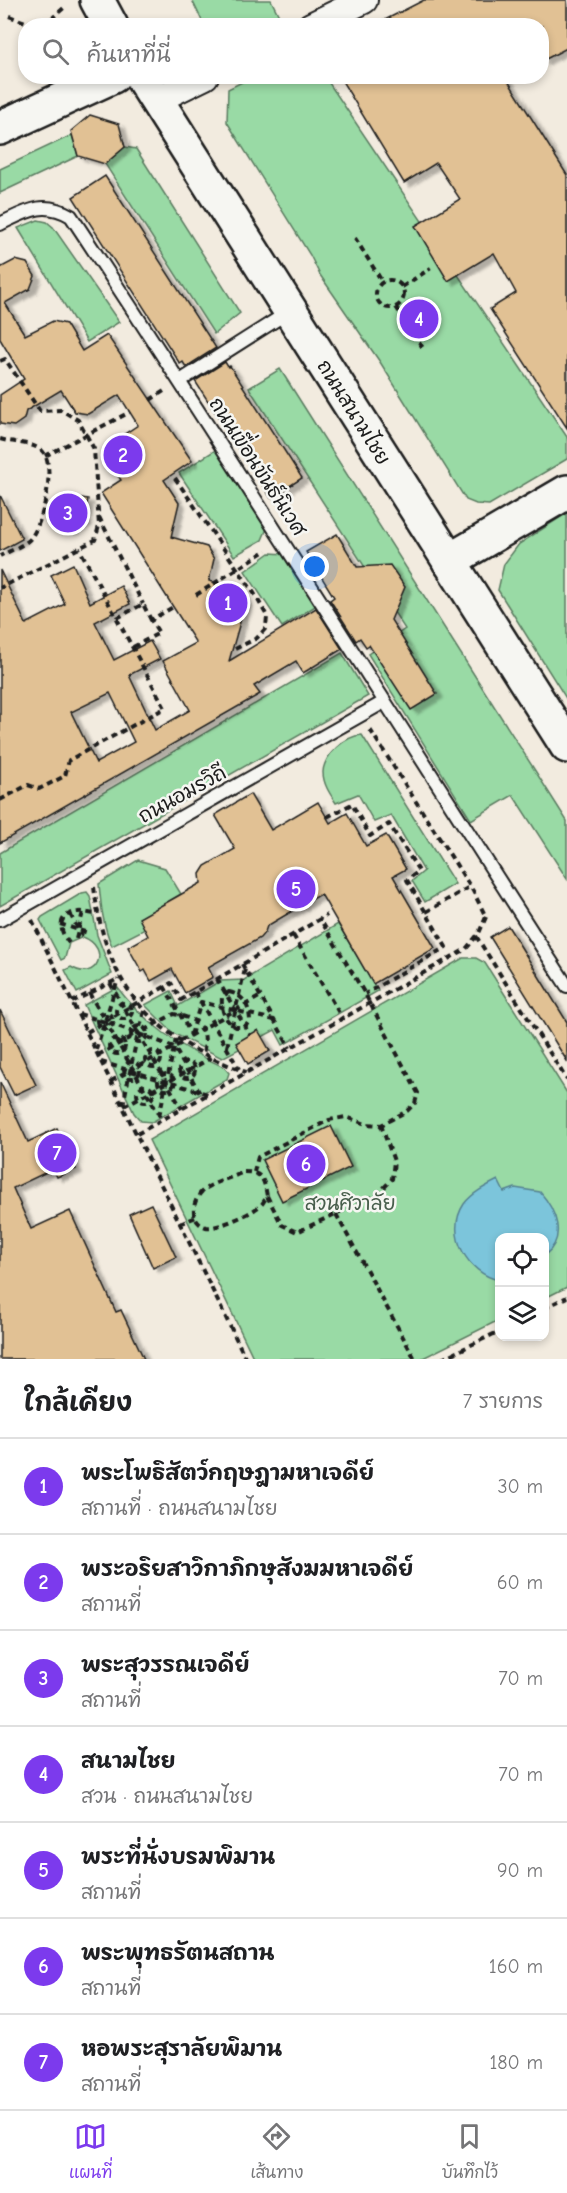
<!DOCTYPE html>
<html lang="th">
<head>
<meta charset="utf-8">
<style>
	body { margin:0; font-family:"Comic Neue","Playpen Sans Thai",sans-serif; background:#f6f6f6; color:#202124 }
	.controls { position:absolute; right:18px; bottom:18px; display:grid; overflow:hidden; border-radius:12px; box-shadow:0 3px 9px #0003 }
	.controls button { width:54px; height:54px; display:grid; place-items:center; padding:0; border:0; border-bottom:2px solid #e0e0e0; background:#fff; color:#202124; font:30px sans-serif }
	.you { position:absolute; left:315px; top:567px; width:21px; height:21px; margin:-15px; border:4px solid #fff; border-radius:50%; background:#1a73e8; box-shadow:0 0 0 9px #1a73e833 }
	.badge { display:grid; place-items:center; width:39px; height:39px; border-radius:50%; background:#7c3aed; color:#fff; font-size:20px; font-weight:700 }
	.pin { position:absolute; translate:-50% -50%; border:3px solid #fff; box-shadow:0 2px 6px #0006 }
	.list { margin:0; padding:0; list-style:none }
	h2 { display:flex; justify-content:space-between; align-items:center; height:78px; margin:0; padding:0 24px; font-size:26px }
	h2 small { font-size:20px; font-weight:400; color:#757577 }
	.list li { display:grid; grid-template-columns:39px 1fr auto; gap:18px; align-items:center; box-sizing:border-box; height:96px; padding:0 24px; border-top:2px solid #e0e0e0 }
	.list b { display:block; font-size:22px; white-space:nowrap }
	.list p { margin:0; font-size:20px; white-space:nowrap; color:#757577 }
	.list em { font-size:20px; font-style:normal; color:#757577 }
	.icon { flex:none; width:33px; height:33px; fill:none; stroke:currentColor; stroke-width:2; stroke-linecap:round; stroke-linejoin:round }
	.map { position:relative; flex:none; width:567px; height:1359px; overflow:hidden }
	.search { position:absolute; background:#fff; box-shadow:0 3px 9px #0003; left:18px; right:18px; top:18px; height:66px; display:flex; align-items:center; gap:15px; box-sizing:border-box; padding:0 21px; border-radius:24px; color:#757577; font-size:22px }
	.sheet { height:750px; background:#fff }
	nav { display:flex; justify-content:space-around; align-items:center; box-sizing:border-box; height:84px; border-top:2px solid #e0e0e0; background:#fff; font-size:16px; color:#757577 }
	nav a { display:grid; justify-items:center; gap:3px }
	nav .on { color:#7c3aed }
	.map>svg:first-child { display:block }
	.green { fill:#99daa5; stroke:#5a7b60; stroke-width:1.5 }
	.water { fill:#7bc5db; stroke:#55818f; stroke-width:1.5 }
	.building { fill:#e1c194; stroke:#1c1c1c; stroke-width:1.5; fill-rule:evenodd; filter:url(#shadow) }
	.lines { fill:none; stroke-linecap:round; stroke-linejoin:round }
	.lane-casing { stroke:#1c1c1c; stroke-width:16 }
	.street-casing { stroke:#1c1c1c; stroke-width:30 }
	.secondary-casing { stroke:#1c1c1c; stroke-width:38 }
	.path { stroke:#1c1c1c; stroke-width:4; stroke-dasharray:6 4.5; stroke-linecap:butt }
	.lane { stroke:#f6f6f2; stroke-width:12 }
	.street { stroke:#f6f6f2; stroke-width:26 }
	.secondary { stroke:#f6f6f2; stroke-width:33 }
	.labels { text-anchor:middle; stroke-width:5; stroke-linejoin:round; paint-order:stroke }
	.street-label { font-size:20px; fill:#1c1c1c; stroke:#f6f6f2 }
	.park-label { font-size:20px; fill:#485e4c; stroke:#f6f6f2 }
</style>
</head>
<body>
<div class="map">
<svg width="567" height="1359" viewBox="0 0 567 1359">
	<defs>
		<filter id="shadow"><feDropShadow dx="6" dy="4" stdDeviation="1.5" flood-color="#0004"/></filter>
	</defs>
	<rect width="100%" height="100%" fill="#f2ebdf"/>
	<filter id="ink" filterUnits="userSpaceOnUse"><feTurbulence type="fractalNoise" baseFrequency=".0167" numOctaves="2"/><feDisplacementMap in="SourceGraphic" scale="12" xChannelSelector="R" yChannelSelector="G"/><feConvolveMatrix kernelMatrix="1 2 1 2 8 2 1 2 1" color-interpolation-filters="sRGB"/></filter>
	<g filter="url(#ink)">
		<g class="green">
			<polygon points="192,0 271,0 279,16 260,25 204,25"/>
			<polygon points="252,77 325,77 567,437 567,459 489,505 476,504 466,500 380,362 320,275 310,255 227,122 228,89"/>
			<polygon points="72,135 78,156 0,193 0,169"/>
			<polygon points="125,147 136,149 240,313 214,334 105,164"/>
			<polygon points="38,220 47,222 53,227 119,322 87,342 18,228"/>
			<polygon points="280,369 567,821 567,879 513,795 471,820 368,654 405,629 249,388"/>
			<polygon points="217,449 268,526 262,540 234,556 179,473"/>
			<polygon points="567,513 567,700 498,590 504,564 519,544"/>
			<polygon points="270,553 285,554 317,605 282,627 245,571"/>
			<polygon points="342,653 368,696 0,906 0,853"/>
			<path d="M362 735 455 884 425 902 412 881 424 871 391 815 374 822 358 794 336 803C330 794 323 784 323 772 324 755 345 736 362 735Z"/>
			<path d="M138 860 165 868 181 894 140 918 145 929 112 946C103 926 101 906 99 884Z"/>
			<path d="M87 892 90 896 97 935 112 974 77 993 65 970 71 967C97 983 112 948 83 937L69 943 65 958 61 960 40 920 42 917 82 893Z"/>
			<polygon points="338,924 378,991 283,1045 275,1030 222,1058 173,1033 145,1005 171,991 178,1006 220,981 244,980"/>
			<polygon points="463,958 476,958 485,963 567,1093 567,1287 545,1298 544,1238 500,1238 499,1320 421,1359 254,1359 149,1140"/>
			<path d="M117 987C145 1024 181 1048 224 1067L229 1073 227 1079 152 1122 141 1121 134 1113 84 1005Z"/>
		</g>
		<path class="water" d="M498 1180 504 1192 515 1188 540 1192C556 1210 567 1238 545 1255L544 1238H500L499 1280C468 1274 444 1234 464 1204 472 1193 486 1186 498 1180Z"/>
		<g class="building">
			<polygon points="424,0 567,0 567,48 542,61 542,26 373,26"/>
			<polygon points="339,76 505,76 567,175 567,428 490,309 516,293 494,253 448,281 415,226 460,199 436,163 404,183"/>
			<polygon points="90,115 119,124 125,147 105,164 78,156 71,131"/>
			<polygon points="105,176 216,348 186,367 183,362 180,364 73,197"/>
			<path d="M15 260 27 263 35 276 30 289 5 303 25 335 53 321 66 324 82 351 107 335 192 461 164 480 179 503 171 537 207 547 214 559 209 581 238 588 246 601 229 661 316 608 342 649 303 673 296 661 254 686 260 694 0 843V570L26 624 65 604 51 575 73 564 90 603 121 586 130 604 95 622 114 660 150 641 160 659 129 675 155 730 190 710 163 661 196 643 101 493 121 480 106 458 108 445 138 425 119 395 88 414 75 412 61 390 26 411 24 419 14 426 0 424V395L24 379 0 339V268ZM110 693 134 742 96 763 71 712Z"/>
			<polygon points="225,362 228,367 230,366 302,478 271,498 195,381"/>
			<polygon points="0,495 22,539 0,551"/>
			<polygon points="64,495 88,499 85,514 82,515 86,521 72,530 60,528 51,516 53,503"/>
			<polygon points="337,534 357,567 390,565 405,587 391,620 437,694 411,710 369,645 366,647 360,638 356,641 330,600 334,597 306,552"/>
			<polygon points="250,794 271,830 318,802 330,823 347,813 366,846 386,835 406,869 393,876 435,948 373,984 321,894 267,926 265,932 260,938 208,967 213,977 185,993 172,969 151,981 145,970 142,972 128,947 148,936 139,918 201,883 200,874 205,866 235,849 215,815"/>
			<polygon points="508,926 567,1022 567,1061 490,937"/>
			<polygon points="0,1010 36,1085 14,1095 0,1067"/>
			<polygon points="258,1030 270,1051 248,1064 236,1043"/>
			<polygon points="0,1082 28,1142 57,1128 76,1169 57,1177 53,1169 13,1188 31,1229 70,1211 116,1312 121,1310 144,1359 0,1359"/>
			<polygon points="331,1126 351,1167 282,1201 262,1160"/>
			<polygon points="151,1204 176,1257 153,1268 129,1214"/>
		</g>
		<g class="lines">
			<g class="lane-casing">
				<g id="lane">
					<path d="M0 224C27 211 43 200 71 216 240 471 401 729 567 986"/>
					<polyline points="180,381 290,311"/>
					<polyline points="0,920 384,702"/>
				</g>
			</g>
			<g class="street-casing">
				<g id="street">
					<polyline points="311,26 364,0"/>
					<polyline points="156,100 205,76"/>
				</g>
			</g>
			<g class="secondary-casing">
				<g id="secondary">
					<polyline points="97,0 111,26"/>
					<polyline points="141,76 567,746"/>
					<polyline points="0,128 113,76"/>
					<polyline points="449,561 567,492"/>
				</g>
			</g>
			<g class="path">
				<polyline points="9,16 36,26"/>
				<polyline points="43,26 65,7"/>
				<polyline points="355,238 383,283"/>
				<circle cx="390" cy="294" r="14"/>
				<polyline points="402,287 431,268"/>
				<polyline points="396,307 423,348"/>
				<polyline points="0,361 5,359 40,411 61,410 78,420 94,449 99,526 95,540 0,588"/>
				<polyline points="150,400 164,391"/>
				<path d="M0 439C13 443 28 442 40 449 59 461 42 528 29 540 21 547 9 551 0 556"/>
				<polyline points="45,456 130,412"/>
				<polyline points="175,478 254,593 267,616 266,628 257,638 235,649"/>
				<polyline points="99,517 143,604"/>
				<polyline points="196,595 267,550"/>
				<polyline points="117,618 143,604 151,620"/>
				<polyline points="133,647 159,633 151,620 173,607"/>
				<polyline points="0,800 28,785 39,789 65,776 69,760 165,708 79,548"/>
				<polyline points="327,817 352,804 370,836 389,824 419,871 407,880 446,947 365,994"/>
				<path d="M94 887C106 988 152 1038 246 1072"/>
				<polyline points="426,912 471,886"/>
				<polyline points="70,914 82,936"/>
				<polyline points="32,920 246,1359"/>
				<polyline points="60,924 88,933"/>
				<polyline points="293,935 342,1018"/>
				<polyline points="476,936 567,1080"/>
				<polyline points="76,939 83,912"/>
				<path d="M69 943C59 931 56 914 78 912 84 911 91 914 97 914"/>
				<polyline points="242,964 290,1048"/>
				<polyline points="217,979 250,1035"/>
				<polyline points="110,983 138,1033"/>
				<polyline points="164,986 191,1034"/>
				<polyline points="195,992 239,1069"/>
				<path d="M229 992C244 995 249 1006 250 1020L245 1027H236C224 1021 221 1010 222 997Z"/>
				<polyline points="89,993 162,1120"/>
				<polyline points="72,1002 120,978"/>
				<circle cx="124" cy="1011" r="8"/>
				<circle cx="105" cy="1021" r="8"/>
				<polyline points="79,1014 112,1024 174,1047 202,1097"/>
				<circle cx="139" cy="1034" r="8"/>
				<polyline points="140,1027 144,1011"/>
				<polyline points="87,1032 171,983 181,1000 327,915"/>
				<polyline points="191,1035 201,1002 274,1020"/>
				<circle cx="117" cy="1046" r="8"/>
				<polyline points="180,1041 261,996"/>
				<polyline points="227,1047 245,969"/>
				<polyline points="96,1050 118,979"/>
				<circle cx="153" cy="1059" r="8"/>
				<path d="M98 1055 174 1014C200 1020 209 1027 203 1054"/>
				<circle cx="187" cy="1070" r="8"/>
				<circle cx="132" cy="1070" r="8"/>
				<polyline points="101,1062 208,1094"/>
				<circle cx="166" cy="1082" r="8"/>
				<polyline points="111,1081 182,1043"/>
				<circle cx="145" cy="1094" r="8"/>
				<polyline points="123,1105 138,1033 182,1109"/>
				<polyline points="124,1106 211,1058"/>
				<polyline points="159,1116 176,1039"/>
				<polyline points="137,1134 466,949 479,933 486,917 473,891 369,728"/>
				<path d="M244 1172C263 1172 264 1180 267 1196 266 1198 263 1203 262 1204 255 1212 216 1230 206 1227 188 1222 192 1198 205 1189 215 1182 231 1178 244 1172Z"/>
				<polyline points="254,1172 258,1157 329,1120 346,1117 366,1124 381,1125 407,1111 415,1103 418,1093 365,994 320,919"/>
				<polyline points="267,1196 282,1225 297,1232 378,1194 392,1179 394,1161 381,1125"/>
				<polyline points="336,1214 415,1359"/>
				<polyline points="180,1224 196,1217"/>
				<polyline points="544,1308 567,1297"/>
				<polyline points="442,1359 500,1331"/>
			</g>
			<use href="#lane" class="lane"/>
			<use href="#street" class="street"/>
			<use href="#secondary" class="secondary"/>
		</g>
	</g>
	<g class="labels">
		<g class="street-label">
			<text transform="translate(354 412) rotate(58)" y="7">ถนนสนามไชย</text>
			<text transform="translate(258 466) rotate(57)" y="7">ถนนเขื่อนขันธ์นิเวศ</text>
			<text transform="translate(182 794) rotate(-29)" y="7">ถนนอมรวิถี</text>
		</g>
		<g class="park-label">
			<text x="350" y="1210">สวนศิวาลัย</text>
		</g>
	</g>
</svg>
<div class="controls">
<button><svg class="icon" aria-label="locate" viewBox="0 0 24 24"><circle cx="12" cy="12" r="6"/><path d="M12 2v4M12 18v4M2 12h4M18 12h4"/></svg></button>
<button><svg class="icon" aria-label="layers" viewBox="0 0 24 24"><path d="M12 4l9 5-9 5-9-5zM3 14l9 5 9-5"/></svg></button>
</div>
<div class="you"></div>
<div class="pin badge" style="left:228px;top:603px">1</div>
<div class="pin badge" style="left:123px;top:455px">2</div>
<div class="pin badge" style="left:68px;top:513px">3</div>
<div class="pin badge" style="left:419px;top:319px">4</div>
<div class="pin badge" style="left:296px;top:889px">5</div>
<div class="pin badge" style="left:306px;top:1164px">6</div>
<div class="pin badge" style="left:57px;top:1153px">7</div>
<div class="search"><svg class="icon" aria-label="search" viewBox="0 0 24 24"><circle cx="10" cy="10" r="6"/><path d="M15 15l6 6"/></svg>ค้นหาที่นี่</div>
</div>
<section class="sheet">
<h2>ใกล้เคียง<small>7 รายการ</small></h2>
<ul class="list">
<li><span class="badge">1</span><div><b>พระโพธิสัตว์กฤษฎามหาเจดีย์</b><p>สถานที่ · ถนนสนามไชย</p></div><em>30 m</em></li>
<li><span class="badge">2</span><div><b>พระอริยสาวิกาภิกษุสังฆมหาเจดีย์</b><p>สถานที่</p></div><em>60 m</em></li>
<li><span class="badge">3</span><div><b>พระสุวรรณเจดีย์</b><p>สถานที่</p></div><em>70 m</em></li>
<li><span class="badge">4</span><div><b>สนามไชย</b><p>สวน · ถนนสนามไชย</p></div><em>70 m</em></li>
<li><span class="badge">5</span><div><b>พระที่นั่งบรมพิมาน</b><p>สถานที่</p></div><em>90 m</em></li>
<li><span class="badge">6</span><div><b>พระพุทธรัตนสถาน</b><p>สถานที่</p></div><em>160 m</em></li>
<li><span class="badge">7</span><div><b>หอพระสุราลัยพิมาน</b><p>สถานที่</p></div><em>180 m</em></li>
</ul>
</section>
<nav>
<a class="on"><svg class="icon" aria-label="map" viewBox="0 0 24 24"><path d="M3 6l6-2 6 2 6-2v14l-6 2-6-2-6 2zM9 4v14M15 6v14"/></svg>แผนที่</a>
<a><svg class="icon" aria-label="directions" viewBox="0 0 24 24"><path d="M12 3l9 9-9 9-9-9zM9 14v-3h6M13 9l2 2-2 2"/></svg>เส้นทาง</a>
<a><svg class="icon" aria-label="saved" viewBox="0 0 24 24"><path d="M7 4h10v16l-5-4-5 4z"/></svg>บันทึกไว้</a>
</nav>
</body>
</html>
